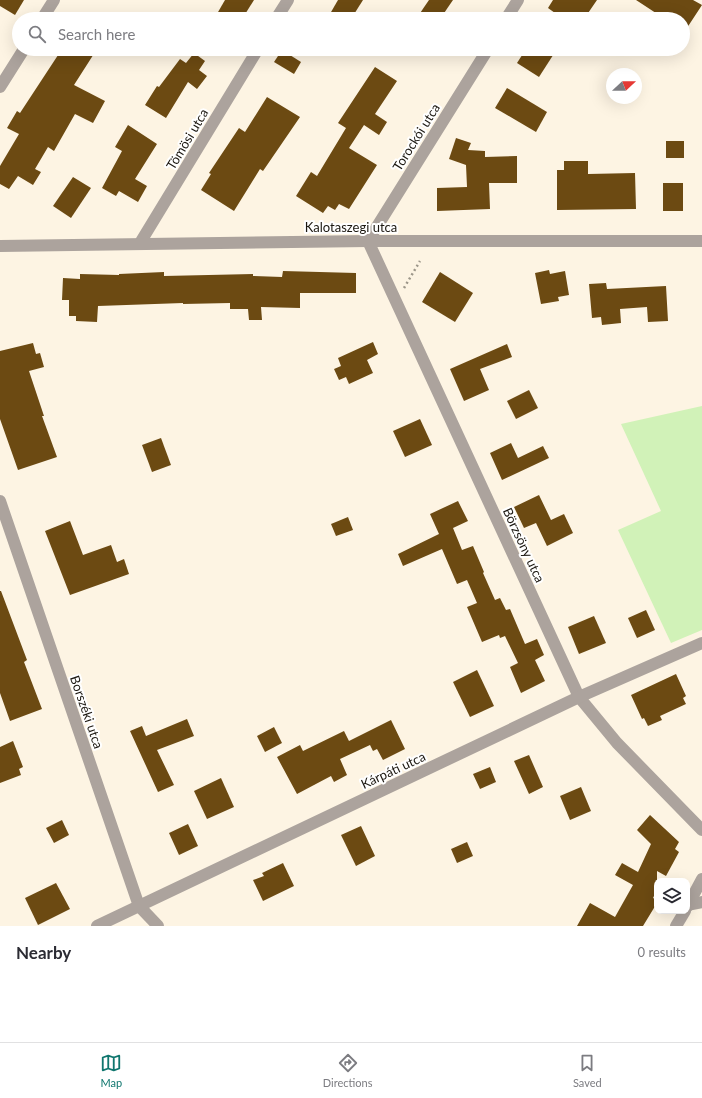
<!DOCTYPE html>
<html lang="en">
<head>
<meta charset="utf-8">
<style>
	body { margin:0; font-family:Lato,sans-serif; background:#f7f7f7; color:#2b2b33 }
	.controls { position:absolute; right:12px; bottom:12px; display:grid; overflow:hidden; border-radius:8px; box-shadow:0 4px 16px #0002 }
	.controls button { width:36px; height:36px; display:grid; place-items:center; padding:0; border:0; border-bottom:1px solid #e1e1e2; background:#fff; color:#2b2b33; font:20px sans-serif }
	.compass { position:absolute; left:606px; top:68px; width:36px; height:36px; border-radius:50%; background:#fff; box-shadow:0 4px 16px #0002; rotate:68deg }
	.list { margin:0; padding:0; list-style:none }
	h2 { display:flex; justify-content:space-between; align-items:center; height:52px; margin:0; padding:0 16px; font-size:17px }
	h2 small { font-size:13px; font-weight:400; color:#7c7c81 }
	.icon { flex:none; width:22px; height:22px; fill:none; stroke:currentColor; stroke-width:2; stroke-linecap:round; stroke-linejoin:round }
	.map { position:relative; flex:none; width:702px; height:926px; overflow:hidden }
	.search { position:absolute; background:#fff; box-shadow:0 4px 16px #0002; left:12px; right:12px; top:12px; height:44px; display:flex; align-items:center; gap:10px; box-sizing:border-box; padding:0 14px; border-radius:22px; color:#7c7c81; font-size:15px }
	.sheet { height:116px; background:#fff }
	nav { display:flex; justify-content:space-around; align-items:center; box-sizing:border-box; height:56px; border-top:1px solid #e1e1e2; background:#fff; font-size:11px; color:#7c7c81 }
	nav a { display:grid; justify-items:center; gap:2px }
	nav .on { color:#0f766e }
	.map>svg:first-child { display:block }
	.green { fill:#d1f2b8 }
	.building { fill:#6c4a12 }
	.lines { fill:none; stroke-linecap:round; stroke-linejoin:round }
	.path { stroke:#9c9689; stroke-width:2.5; stroke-dasharray:2 3; stroke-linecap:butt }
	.minor { stroke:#aca39d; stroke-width:12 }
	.labels { text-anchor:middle; stroke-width:4; stroke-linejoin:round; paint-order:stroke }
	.street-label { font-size:13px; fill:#1b1710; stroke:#fff }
</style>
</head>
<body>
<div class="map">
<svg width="702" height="926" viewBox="0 0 702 926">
	<rect width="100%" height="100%" fill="#fdf4e3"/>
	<polygon class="green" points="702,406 702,630 671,643 618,530 661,511 621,424"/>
	<g class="building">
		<polygon points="0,0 24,0 15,15 0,6"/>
		<polygon points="225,0 254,0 242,19 214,19"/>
		<polygon points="338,0 363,0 351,19 327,19"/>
		<polygon points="429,0 453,0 440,19 416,19"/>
		<polygon points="553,0 597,0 584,19 551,19 555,13 548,8"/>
		<polygon points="636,0 693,0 702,5 683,34 683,19 665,19"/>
		<polygon points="62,49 97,49 74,85 105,101 93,123 75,114 54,151 48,147 35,169 41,172 33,185 18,176 9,189 0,184 0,166 19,134 7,128 17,111 20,113"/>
		<polygon points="526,49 557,49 539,77 517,63"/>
		<polygon points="282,50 301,62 294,74 274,62"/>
		<polygon points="194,53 205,61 199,70 207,76 197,89 188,82 166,118 145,105 157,86 159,87 180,59 186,63"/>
		<polygon points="375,67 397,81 375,114 387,122 379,135 364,125 349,148 377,165 349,209 339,204 335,210 328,206 323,213 296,196 311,172 317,176 346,128 338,123"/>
		<polygon points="507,88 547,112 536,132 495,108"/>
		<polygon points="267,97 300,117 263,171 260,169 234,211 201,190 211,174 209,173 239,128 245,132"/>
		<polygon points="128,125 157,144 135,179 147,186 138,202 119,191 116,196 102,188 122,151 115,147"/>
		<polygon points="456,138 471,143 468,150 485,151 485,157 517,156 517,183 489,183 490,209 437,211 437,188 467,187 466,165 449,159"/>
		<rect x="666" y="141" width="18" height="17"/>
		<polygon points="564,161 588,161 588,174 635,173 636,209 557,210 557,170 564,170"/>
		<polygon points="73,177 91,188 71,218 53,206"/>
		<rect x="663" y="183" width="20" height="28"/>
		<polygon points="549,270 550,274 565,271 569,295 558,297 559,301 541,304 535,273"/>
		<polygon points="283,271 356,273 356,293 300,293 300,308 261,307 262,320 249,320 248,309 230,309 230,303 183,304 183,303 98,306 97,322 76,321 76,316 69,316 69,300 62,300 63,278 80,279 80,274 119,275 119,274 164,272 164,276 253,274 253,276 282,277"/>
		<polygon points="440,272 473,293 455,322 422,302"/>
		<polygon points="606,283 607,289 666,286 668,321 648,322 647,307 620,309 621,323 602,325 601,317 592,318 589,284"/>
		<polygon points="373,342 378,354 367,360 373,373 349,384 346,377 339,380 334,369 341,366 338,358"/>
		<polygon points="33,343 36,354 40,353 44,367 29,371 44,416 42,416 57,457 18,470 0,419 0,351"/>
		<polygon points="507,344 512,357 480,369 489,390 464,401 450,369"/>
		<polygon points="529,390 538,408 516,419 507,401"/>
		<polygon points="420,419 432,445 405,457 393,431"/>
		<polygon points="161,438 171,465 152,472 142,445"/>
		<polygon points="511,443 518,458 543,446 549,458 502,480 490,453"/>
		<polygon points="539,495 551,520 564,514 573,533 547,546 536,523 524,528 514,507"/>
		<polygon points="458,501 468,521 453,528 462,550 473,546 484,572 483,573 495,600 500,598 506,610 510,609 525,644 537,639 544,655 535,660 545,681 521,693 510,667 518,663 505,636 500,638 499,635 482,642 467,607 477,603 467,580 457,584 442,549 403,566 398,554 439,534 430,514"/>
		<polygon points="348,517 353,530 336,536 331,524"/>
		<polygon points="70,521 83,555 111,545 117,562 124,559 129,574 70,595 45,531"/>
		<polygon points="0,591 1,591 27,660 24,662 42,709 10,721 0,693"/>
		<polygon points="646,610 655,630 637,638 628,618"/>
		<polygon points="594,616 606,643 579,654 568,627"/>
		<polygon points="477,670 494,706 470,717 453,682"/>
		<polygon points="676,674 686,696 683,698 686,704 660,716 662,720 648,726 644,718 642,719 631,695"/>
		<polygon points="187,719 194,736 157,750 174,785 158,792 130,731 142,726 146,736"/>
		<polygon points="391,720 405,749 383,760 377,749 373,751 370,745 340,759 347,775 334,782 331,776 297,794 277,757 300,745 303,751 344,731 349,741"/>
		<polygon points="274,727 282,743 265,752 257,736"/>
		<polygon points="13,741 23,767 19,769 21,775 0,783 0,747"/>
		<polygon points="529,755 543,787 529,794 514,761"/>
		<polygon points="490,767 496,782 480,789 473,774"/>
		<polygon points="221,778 234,807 207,819 194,791"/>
		<polygon points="581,787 591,811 570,820 560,796"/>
		<polygon points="650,815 679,842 675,849 679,852 666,876 657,871 657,890 653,898 657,900 657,903 643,926 577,926 590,903 615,917 633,885 615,875 622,863 638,872 651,844 637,830"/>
		<polygon points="62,820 69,835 54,843 46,828"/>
		<polygon points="188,824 198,846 179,855 169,833"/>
		<polygon points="361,826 375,856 356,866 341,835"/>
		<polygon points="467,842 473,856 457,863 451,849"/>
		<polygon points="283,863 294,886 263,901 253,880 264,876 262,873"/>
		<polygon points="56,883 70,909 38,925 25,898"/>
	</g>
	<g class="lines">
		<polyline class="path" points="404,288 420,261"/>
		<g class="minor">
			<polyline points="42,19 54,0"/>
			<polyline points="276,19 288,0"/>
			<polyline points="506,19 518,0"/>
			<polyline points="488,49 368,241 579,697 617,743 702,830"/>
			<polyline points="0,87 24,49"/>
			<polyline points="140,243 258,49"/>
			<polyline points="0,246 368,241 702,241"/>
			<polyline points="0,501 139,906 158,926"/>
			<polyline points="688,905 702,902"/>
			<polyline points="687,907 702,879"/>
			<polyline points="97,926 579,697 702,643"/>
			<polyline points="676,926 685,911"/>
		</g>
	</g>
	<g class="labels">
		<g class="street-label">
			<text transform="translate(416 137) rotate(-58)" y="5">Torockói utca</text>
			<text transform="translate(187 139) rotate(-59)" y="5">Tömösi utca</text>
			<text x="351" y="232">Kalotaszegi utca</text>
			<text transform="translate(524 545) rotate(65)" y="5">Börzsöny utca</text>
			<text transform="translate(87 712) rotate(71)" y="5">Borszéki utca</text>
			<text transform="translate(393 770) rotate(-25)" y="5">Kárpáti utca</text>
		</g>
	</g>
</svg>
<div class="controls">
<button><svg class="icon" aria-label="layers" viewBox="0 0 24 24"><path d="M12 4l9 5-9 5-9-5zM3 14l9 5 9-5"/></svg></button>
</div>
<svg class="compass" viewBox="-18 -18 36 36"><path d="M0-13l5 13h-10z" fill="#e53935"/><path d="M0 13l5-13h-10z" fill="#7c7c81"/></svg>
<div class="search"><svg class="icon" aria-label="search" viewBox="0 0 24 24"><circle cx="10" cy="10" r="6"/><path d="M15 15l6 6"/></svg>Search here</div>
</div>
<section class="sheet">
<h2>Nearby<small>0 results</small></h2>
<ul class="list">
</ul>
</section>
<nav>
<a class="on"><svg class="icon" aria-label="map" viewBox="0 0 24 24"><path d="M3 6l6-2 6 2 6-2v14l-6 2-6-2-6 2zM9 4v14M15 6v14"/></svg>Map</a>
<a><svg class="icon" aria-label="directions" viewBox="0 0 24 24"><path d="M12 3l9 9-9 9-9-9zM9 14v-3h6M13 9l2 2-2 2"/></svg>Directions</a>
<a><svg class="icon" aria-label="saved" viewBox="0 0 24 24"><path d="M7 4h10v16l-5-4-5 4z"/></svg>Saved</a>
</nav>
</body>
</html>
